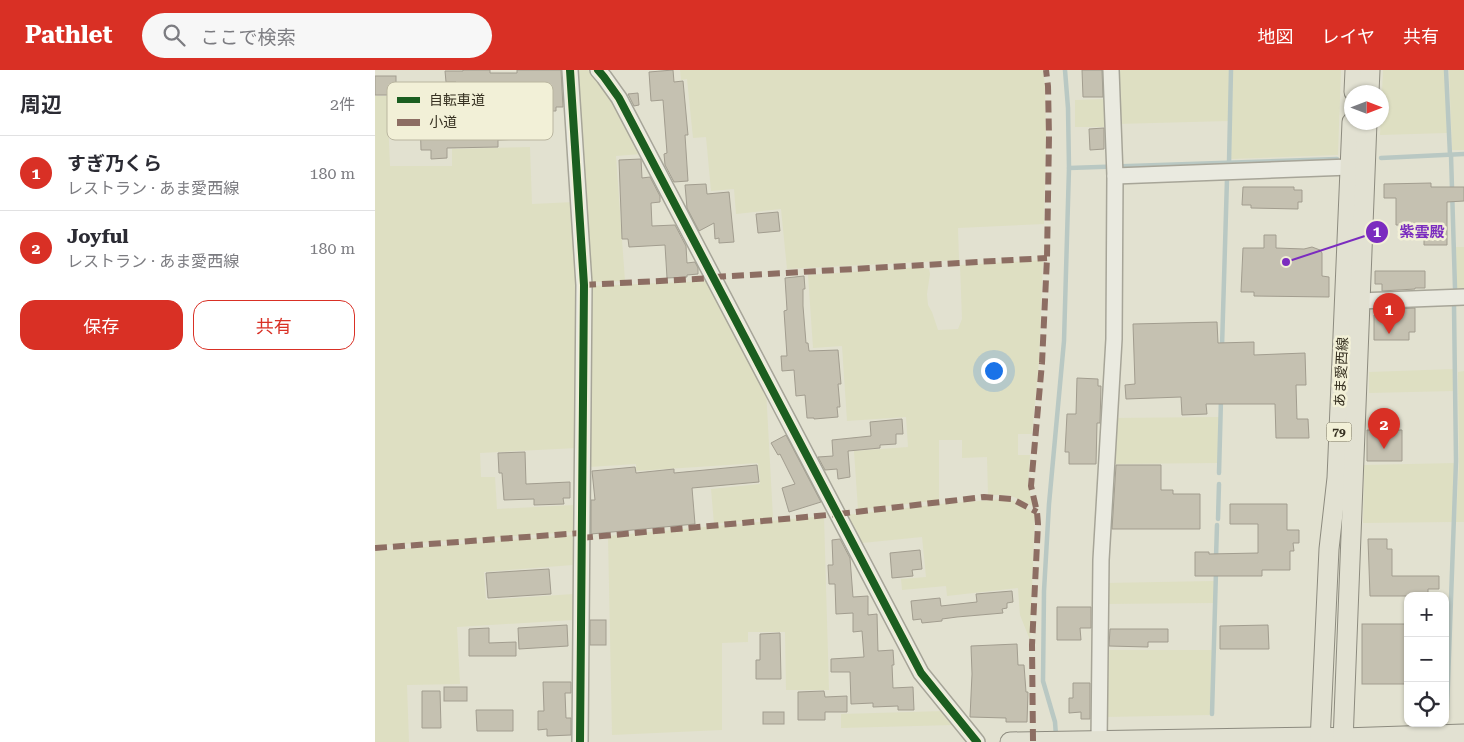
<!DOCTYPE html>
<html lang="ja">
<head>
<meta charset="utf-8">
<style>
	body { margin:0; font-family:"Roboto Serif","Noto Sans JP",serif; background:#f7f7f7; color:#2b2b33 }
	.controls { position:absolute; right:15px; bottom:15px; display:grid; overflow:hidden; border-radius:10px; box-shadow:0 1px 4px #0004 }
	.controls button { width:45px; height:45px; display:grid; place-items:center; padding:0; border:0; border-bottom:1px solid #e1e1e2; background:#fff; color:#2b2b33; font:25px sans-serif }
	.compass { position:absolute; left:969px; top:15px; width:45px; height:45px; border-radius:50%; background:#fff; box-shadow:0 1px 4px #0004; rotate:90deg }
	.you { position:absolute; left:618px; top:300px; width:18px; height:18px; margin:-12px; border:4px solid #fff; border-radius:50%; background:#1a73e8; box-shadow:0 0 0 8px #1a73e833 }
	.badge { display:grid; place-items:center; width:32px; height:32px; border-radius:50%; background:#d93025; color:#fff; font-size:16px; font-weight:700 }
	.pin { position:absolute; translate:-50% -41px; filter:drop-shadow(0 1px 2px #0008) }
	.pin::after { content:''; position:absolute; top:26px; width:18px; height:15px; background:inherit; clip-path:polygon(0 0,100% 0,50% 100%) }
	.list { margin:0; padding:0; list-style:none }
	h2 { display:flex; justify-content:space-between; align-items:center; height:65px; margin:0; padding:0 20px; font-size:21px }
	h2 small { font-size:16px; font-weight:400; color:#7c7c81 }
	.list li { display:grid; grid-template-columns:32px 1fr auto; gap:15px; align-items:center; box-sizing:border-box; height:75px; padding:0 20px; border-top:1px solid #e1e1e2 }
	.list b { display:block; font-size:19px; white-space:nowrap }
	.list p { margin:0; font-size:16px; white-space:nowrap; color:#7c7c81 }
	.list em { font-size:16px; font-style:normal; color:#7c7c81 }
	.actions { display:flex; gap:10px; padding:15px 20px }
	.actions a { flex:1; padding:11px 0; border:1px solid #d93025; border-radius:15px; text-align:center; font-size:18px; color:#d93025 }
	.actions .main { background:#d93025; color:#fff }
	.icon { flex:none; width:28px; height:28px; fill:none; stroke:currentColor; stroke-width:2; stroke-linecap:round; stroke-linejoin:round }
	.map { position:relative; flex:none; width:1089px; height:672px; overflow:hidden }
	header { display:flex; align-items:center; gap:30px; box-sizing:border-box; height:70px; padding:0 25px; background:#d93025; color:#fff }
	header strong { font-size:24px }
	nav { display:flex; gap:28px; margin-inline-start:auto; font-size:18px }
	.search { width:350px; height:45px; background:#f7f7f7; display:flex; align-items:center; gap:12px; box-sizing:border-box; padding:0 18px; border-radius:28px; color:#7c7c81; font-size:19px }
	main { display:flex }
	aside { flex:1; background:#fff }
	.map>svg:first-child { display:block }
	.farmland { fill:#dedfc2 }
	.lines { fill:none; stroke-linecap:round; stroke-linejoin:round }
	.stream { stroke:#b9c8c3; stroke-width:4.5 }
	.building { fill:#c5c1b1; stroke:#a29d8f }
	.minor-casing { stroke:#a7a598; stroke-width:18 }
	.major-casing { stroke:#8d8b7f; stroke-width:21 }
	.minor { stroke:#eaeae0; stroke-width:15 }
	.major { stroke:#e2e1d2; stroke-width:19 }
	.quiet { stroke:#8d6e63; stroke-width:6; stroke-dasharray:12 6; stroke-linecap:butt }
	.cycleway-casing { stroke:#f2f0d7; stroke-width:11 }
	.cycleway { stroke:#1b5e20; stroke-width:8 }
	.labels { text-anchor:middle; stroke-width:5; stroke-linejoin:round; paint-order:stroke }
	.shield { fill:#f2f0d7; stroke:#6e6a58; stroke-width:1 }
	.shield-label { font-size:12px; font-weight:bold; fill:#363021 }
	.street-label { font-size:14px; fill:#363021; stroke:#f2f0d7 }
	.key { fill:#f2f0d7; stroke:#bab6a0; stroke-width:1 }
	.key-label { font-size:14px; fill:#363021 }
	.leader { fill:none; stroke:#7b2cbf; stroke-width:2 }
	.callout-dot { fill:#7b2cbf; stroke:#f2f0d7; stroke-width:2 }
	.mark-label { font-size:15px; text-anchor:middle; font-weight:bold; fill:#fff }
	.callout-label { font-size:15px; text-anchor:middle; font-weight:bold; fill:#7b2cbf; stroke:#f2f0d7; stroke-width:5; stroke-linejoin:round; paint-order:stroke }
</style>
</head>
<body>
<header>
<strong>Pathlet</strong>
<div class="search"><svg class="icon" aria-label="search" viewBox="0 0 24 24"><circle cx="10" cy="10" r="6"/><path d="M15 15l6 6"/></svg>ここで検索</div>
<nav><a>地図</a><a>レイヤ</a><a>共有</a></nav>
</header>
<main>
<aside>
<h2>周辺<small>2件</small></h2>
<ul class="list">
<li><span class="badge">1</span><div><b>すぎ乃くら</b><p>レストラン · あま愛西線</p></div><em>180 m</em></li>
<li><span class="badge">2</span><div><b>Joyful</b><p>レストラン · あま愛西線</p></div><em>180 m</em></li>
</ul>
<div class="actions"><a class="main">保存</a><a>共有</a></div>
</aside>
<div class="map">
<svg width="1089" height="672" viewBox="0 0 1089 672">
	<rect width="100%" height="100%" fill="#e2e1d0"/>
	<g class="farmland">
		<polygon points="198,0 213,0 225,13 238,30 266,84 241,86 250,211 216,212 204,24"/>
		<polygon points="305,0 668,0 670,15 671,65 669,154 583,158 584,190 412,199 406,139 361,144 359,119 336,121 331,67 318,68 312,9 306,10"/>
		<polygon points="739,0 855,0 854,51 741,54"/>
		<polygon points="858,0 966,0 963,85 856,89"/>
		<polygon points="1008,0 1070,0 1072,63 1005,65"/>
		<polygon points="1074,0 1089,0 1089,80 1077,80"/>
		<polygon points="0,26 12,26 15,96 77,96 77,79 155,77 157,134 199,132 205,215 202,378 105,383 106,407 120,407 122,439 199,435 198,462 0,476"/>
		<polygon points="732,29 733,57 700,57 700,30"/>
		<polygon points="1081,177 1089,177 1089,218 1082,219"/>
		<polygon points="668,190 664,292 657,364 643,364 643,385 655,385 653,414 658,436 639,427 632,425 613,425 612,387 587,388 587,370 564,370 564,430 483,440 479,381 533,377 531,347 472,351 467,276 438,278 433,205 544,197 554,199 555,204 552,224 553,235 557,242 563,260 583,259 587,249 585,195"/>
		<polygon points="334,211 391,319 398,448 339,454 336,419 385,414 383,393 261,401 261,394 214,397 215,216"/>
		<polygon points="1079,299 1079,321 994,323 994,302"/>
		<polygon points="1089,301 1089,452 1081,452 1084,394 1083,302"/>
		<polygon points="844,347 843,393 735,394 737,348"/>
		<polygon points="1080,393 1078,452 988,453 989,395"/>
		<polygon points="629,429 637,430 660,443 655,570 645,545 643,518 572,526 571,516 527,520 526,509 551,507 547,467 487,473 472,445 565,434"/>
		<polygon points="449,446 454,620 411,620 410,562 373,562 373,572 347,573 347,660 237,665 233,466"/>
		<polygon points="198,465 198,495 109,502 111,530 198,524 198,550 82,557 85,614 32,615 34,672 0,672 0,481"/>
		<polygon points="839,511 839,533 729,534 729,513"/>
		<polygon points="728,580 838,580 836,645 729,647"/>
		<polygon points="569,641 579,655 466,658 466,644"/>
	</g>
	<g class="lines">
		<g class="stream">
			<polyline points="1071,0 1075,85"/>
			<polyline points="1076,85 1080,218"/>
			<polyline points="1006,88 1089,84"/>
			<polyline points="854,93 856,0"/>
			<polyline points="694,98 962,89"/>
			<polyline points="847,277 852,109"/>
			<polyline points="844,403 846,329"/>
			<polyline points="843,449 844,414"/>
			<polyline points="841,488 842,455"/>
			<polyline points="1072,640 1081,391 1079,235"/>
			<polyline points="837,644 841,501"/>
			<polyline points="681,666 680,652 668,611 669,521 674,434 689,271 694,98 693,38 690,0"/>
		</g>
	</g>
	<g class="building">
		<polygon points="88,0 115,0 115,3 142,3 142,0 186,0 188,37 181,37 181,41 165,41 165,50 146,51 147,69 123,70 123,77 72,78 72,88 56,89 56,80 46,80 45,45 70,44 71,59 85,59 85,62 121,61 120,44 123,44 121,17 99,17 99,31 81,31 81,12 71,12 70,1 88,1"/>
		<polygon points="298,0 299,12 308,11 313,65 310,65 313,111 299,112 290,95 289,84 292,83 288,30 276,31 274,2"/>
		<polygon points="707,0 727,0 728,27 708,27"/>
		<rect x="0" y="6" width="21" height="19"/>
		<polygon points="263,23 264,35 259,36 253,24"/>
		<polygon points="729,58 729,79 715,80 714,59"/>
		<polygon points="266,89 267,108 275,107 285,126 285,132 276,133 277,156 300,155 311,176 312,193 320,192 323,198 323,204 312,205 312,207 292,208 290,175 254,177 253,169 247,169 244,90"/>
		<polygon points="1056,113 1056,117 1089,117 1089,131 1072,132 1072,175 1049,175 1049,155 1021,155 1021,128 1009,128 1009,114"/>
		<polygon points="331,114 332,124 354,122 359,172 344,173 344,168 340,169 339,153 324,161 312,138 310,115"/>
		<polygon points="868,117 919,117 919,120 927,120 927,132 923,132 923,139 876,138 876,135 867,135"/>
		<polygon points="403,142 405,161 383,163 381,144"/>
		<polygon points="889,165 901,165 901,178 929,179 937,177 945,180 947,183 947,206 954,207 954,227 879,226 879,222 866,222 868,178 889,178"/>
		<polygon points="1000,201 1050,201 1050,218 1040,218 1040,219 1007,221 1007,214 1000,214"/>
		<polygon points="429,206 430,219 428,219 428,236 431,273 433,273 434,281 463,280 466,314 463,314 465,337 462,337 463,347 439,349 439,348 432,348 430,325 421,326 419,300 407,301 406,286 412,286 409,241 412,240 410,208"/>
		<polygon points="1040,238 1040,262 1034,262 1034,270 999,270 999,245 1005,245 1005,240"/>
		<polygon points="842,252 843,273 879,272 879,285 930,283 931,315 921,315 922,349 933,349 934,368 901,368 900,334 831,334 832,344 807,345 806,327 751,329 750,315 760,314 758,254"/>
		<polygon points="702,308 723,309 723,316 726,316 725,353 722,353 721,394 694,394 694,382 690,382 692,344 701,344"/>
		<polygon points="527,349 528,364 521,364 521,374 505,375 505,378 473,381 475,407 463,409 462,399 450,400 443,387 458,386 457,370 496,366 495,352"/>
		<polygon points="1005,355 1017,355 1017,360 1027,360 1027,391 992,391 992,360 1005,360"/>
		<polygon points="411,365 446,432 414,442 407,418 420,414 405,384 403,385 396,373"/>
		<polygon points="150,382 151,414 195,412 195,428 188,428 189,434 159,435 159,429 129,430 127,403 124,403 123,383"/>
		<polygon points="382,395 384,412 317,418 320,454 216,464 216,430 220,430 217,401 260,397 261,403 299,399 299,403"/>
		<polygon points="741,395 786,395 786,420 798,420 798,424 825,424 825,459 737,459"/>
		<polygon points="855,434 912,434 912,460 924,460 924,473 918,473 919,481 915,481 915,500 887,500 887,506 820,506 820,482 834,482 834,484 883,483 883,454 855,454"/>
		<polygon points="465,469 475,488 478,527 493,526 493,545 502,544 503,581 518,580 519,595 517,595 518,618 538,617 539,640 523,640 523,636 498,637 498,633 476,634 475,602 456,602 456,589 489,587 487,561 478,562 478,543 461,544 460,514 454,514 453,495 458,495 457,470"/>
		<polygon points="993,469 1012,469 1012,479 1017,479 1017,506 1064,506 1064,519 1053,519 1053,526 995,526"/>
		<polygon points="545,480 547,499 537,500 538,506 517,508 515,483"/>
		<polygon points="174,499 176,524 113,528 111,503"/>
		<polygon points="637,521 638,532 632,533 632,538 627,539 628,543 582,547 567,549 567,551 547,553 546,549 538,550 536,531 565,528 566,536 602,532 601,524"/>
		<polygon points="682,537 716,537 716,558 705,558 706,570 682,570"/>
		<rect x="215" y="550" width="16" height="25"/>
		<rect x="987" y="554" width="46" height="60"/>
		<polygon points="192,555 193,576 144,579 143,558"/>
		<polygon points="893,555 894,579 845,579 845,556"/>
		<polygon points="114,558 114,573 141,572 141,586 94,586 94,559"/>
		<polygon points="735,559 793,559 793,572 773,572 773,577 734,576"/>
		<polygon points="405,563 406,609 381,609 381,590 385,590 385,564"/>
		<polygon points="642,574 643,595 649,595 651,622 653,622 652,652 631,652 631,648 595,647 597,604 596,576"/>
		<polygon points="168,612 196,612 196,623 190,623 191,648 196,648 196,665 172,666 172,659 163,660 163,641 169,641"/>
		<polygon points="698,613 715,613 715,649 706,649 706,642 694,643 694,628 698,628"/>
		<rect x="69" y="617" width="23" height="14"/>
		<polygon points="47,621 65,621 66,658 47,658"/>
		<polygon points="449,621 450,627 472,626 472,642 450,642 450,650 423,650 423,622"/>
		<polygon points="101,640 138,640 138,661 102,661"/>
		<rect x="388" y="642" width="21" height="12"/>
	</g>
	<g class="lines">
		<g class="minor-casing">
			<g id="minor">
				<polyline points="195,0 209,215 205,672"/>
				<polyline points="223,0 229,7 244,28 546,603 602,672"/>
				<polyline points="740,106 975,97"/>
				<polyline points="984,231 1089,227"/>
				<polyline points="724,672 726,490 739,269 740,106 736,0"/>
			</g>
		</g>
		<g class="major-casing">
			<g id="major">
				<polyline points="979,22 980,0"/>
				<polyline points="994,22 995,0"/>
				<polyline points="635,672 945,667 968,668 1089,664"/>
				<polyline points="945,672 954,479 962,408 977,52"/>
				<polyline points="968,672 992,52"/>
			</g>
		</g>
		<use href="#minor" class="minor"/>
		<use href="#major" class="major"/>
		<g class="quiet">
			<polyline points="339,207 672,188"/>
			<polyline points="209,215 340,208"/>
			<polyline points="463,444 609,427 637,429 662,442"/>
			<polyline points="206,468 463,444"/>
			<polyline points="0,478 206,463"/>
			<polyline points="658,671 657,575 663,454 662,442 656,416 667,293 672,188 674,66 673,16 671,0"/>
		</g>
		<g class="cycleway-casing">
			<g id="cycleway">
				<polyline points="195,0 209,215 205,672"/>
				<polyline points="223,0 229,7 244,28 546,603 602,672"/>
			</g>
		</g>
		<use href="#cycleway" class="cycleway"/>
	</g>
	<g class="labels">
		<rect class="shield" x="951.5" y="352.5" width="25" height="19" rx="4"/>
		<g class="shield-label">
			<text x="964" y="366">79</text>
		</g>
		<g class="street-label">
			<text transform="translate(966 302) rotate(-87)" y="5">あま愛西線</text>
		</g>
	</g>
	<rect x="12" y="12" width="166" height="58" rx="8" class="key"/>
	<rect x="22" y="27" width="23" height="6" fill="#1b5e20"/>
	<rect x="22" y="49" width="23" height="7" fill="#8d6e63"/>
	<g class="key-label">
		<text x="54" y="35">自転車道</text>
		<text x="54" y="57">小道</text>
	</g>
	<path class="leader" d="M911 192L1002 162"/>
	<g class="callout-dot">
		<circle cx="911" cy="192" r="5"/>
		<circle cx="1002" cy="162" r="12"/>
	</g>
	<g class="mark-label">
		<text x="1002" y="167">1</text>
	</g>
	<g class="callout-label">
		<text x="1047" y="167">紫雲殿</text>
	</g>
</svg>
<div class="controls">
<button>+</button>
<button>−</button>
<button><svg class="icon" aria-label="locate" viewBox="0 0 24 24"><circle cx="12" cy="12" r="6"/><path d="M12 2v4M12 18v4M2 12h4M18 12h4"/></svg></button>
</div>
<svg class="compass" viewBox="-18 -18 36 36"><path d="M0-13l5 13h-10z" fill="#e53935"/><path d="M0 13l5-13h-10z" fill="#7c7c81"/></svg>
<div class="you"></div>
<div class="pin badge" style="left:1014px;top:264px">1</div>
<div class="pin badge" style="left:1009px;top:379px">2</div>
</div>
</main>
</body>
</html>
